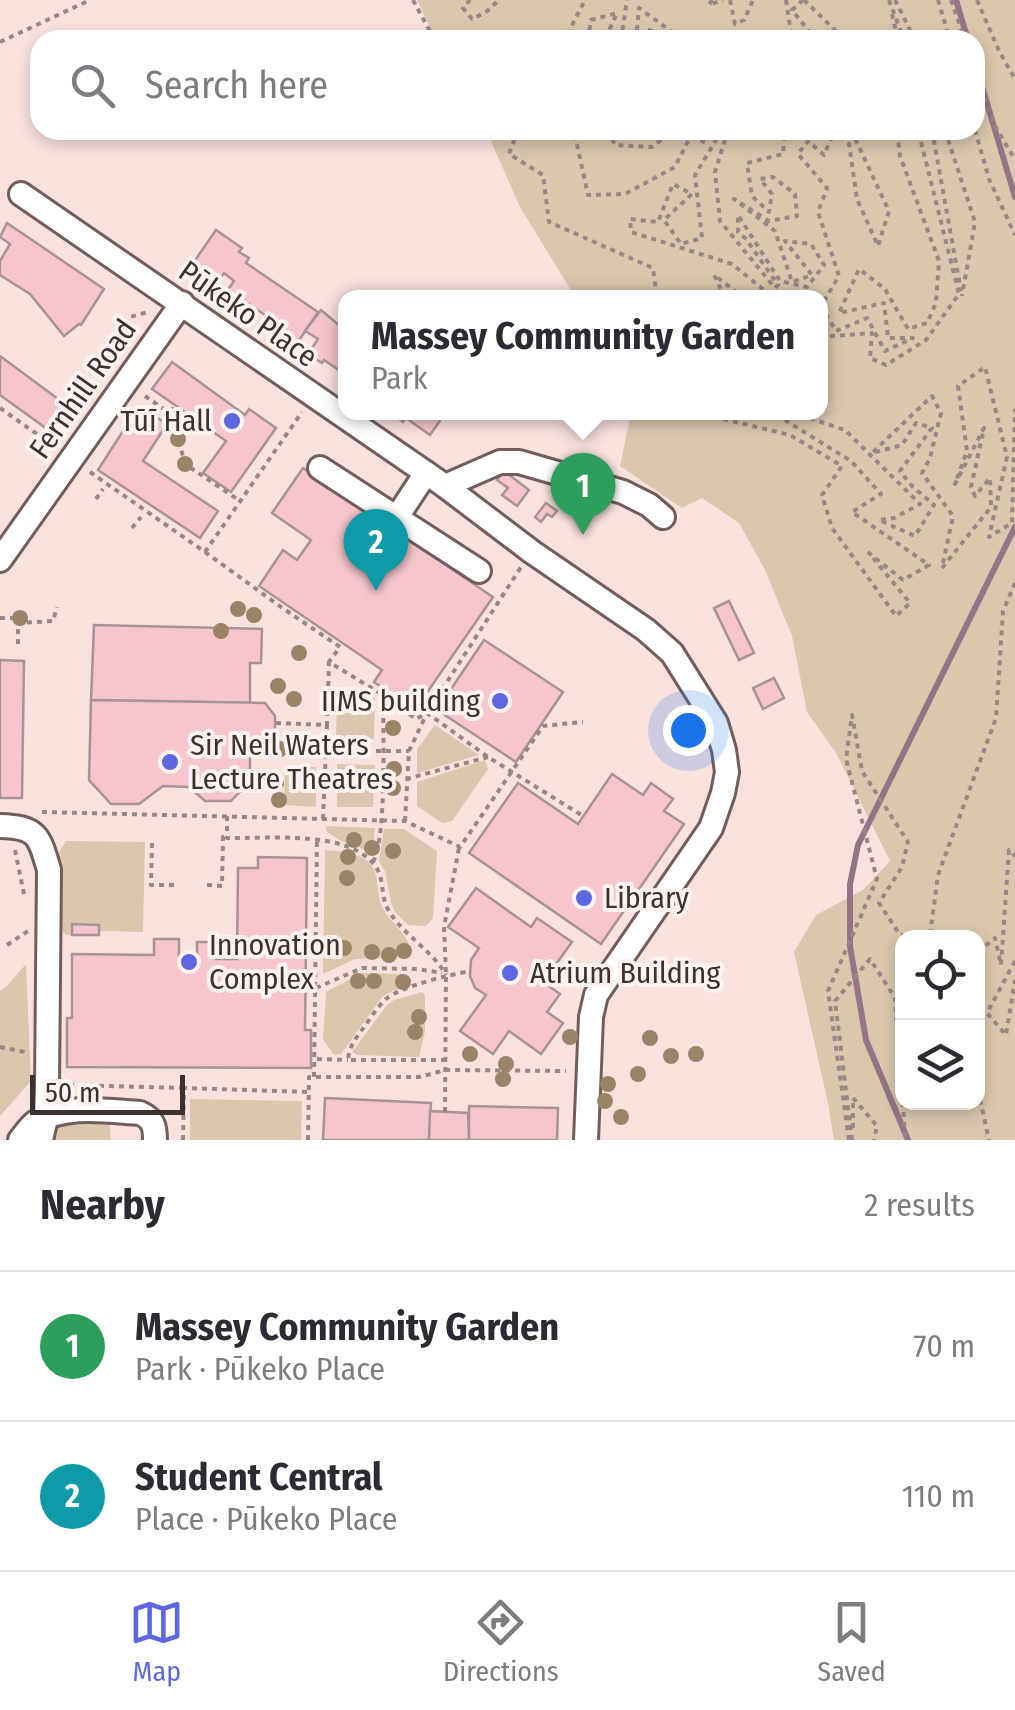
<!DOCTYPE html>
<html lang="en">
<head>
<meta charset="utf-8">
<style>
	body { margin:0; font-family:"Fira Sans Condensed",sans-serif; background:#f7f7f7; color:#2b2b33 }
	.controls { position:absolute; right:30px; bottom:30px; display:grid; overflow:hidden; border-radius:20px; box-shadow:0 5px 15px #0003 }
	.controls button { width:90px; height:90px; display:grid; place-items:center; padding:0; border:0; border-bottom:2px solid #e1e1e2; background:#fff; color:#2b2b33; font:50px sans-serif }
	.scale { position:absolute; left:30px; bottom:25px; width:155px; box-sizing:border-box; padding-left:10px; border:5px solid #3b3230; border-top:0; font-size:28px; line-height:35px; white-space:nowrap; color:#3b3230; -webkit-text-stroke:8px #fcf3f1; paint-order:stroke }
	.you { position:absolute; left:688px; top:730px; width:35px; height:35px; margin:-25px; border:8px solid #fff; border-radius:50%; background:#1a73e8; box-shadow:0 0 0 15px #1a73e833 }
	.badge { display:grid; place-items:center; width:65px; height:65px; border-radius:50%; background:#5d68e0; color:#fff; font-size:32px; font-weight:700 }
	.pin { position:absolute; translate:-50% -82px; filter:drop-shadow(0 2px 5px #0008) }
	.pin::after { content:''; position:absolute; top:52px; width:35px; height:30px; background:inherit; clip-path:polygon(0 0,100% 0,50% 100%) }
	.popup { position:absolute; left:338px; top:290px; width:490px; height:130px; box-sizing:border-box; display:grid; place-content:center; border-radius:20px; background:#fff; filter:drop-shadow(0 2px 8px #0005); font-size:32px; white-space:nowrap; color:#7c7c81 }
	.popup b { font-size:38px; color:#2b2b33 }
	.popup::after { content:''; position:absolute; left:50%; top:100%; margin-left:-20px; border:20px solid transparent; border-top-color:#fff }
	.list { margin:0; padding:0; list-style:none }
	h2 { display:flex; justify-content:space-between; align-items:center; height:130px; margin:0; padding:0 40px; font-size:42px }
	h2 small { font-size:32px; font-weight:400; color:#7c7c81 }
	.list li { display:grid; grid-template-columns:65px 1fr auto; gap:30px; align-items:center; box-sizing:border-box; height:150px; padding:0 40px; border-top:2px solid #e1e1e2 }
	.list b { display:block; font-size:38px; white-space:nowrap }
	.list p { margin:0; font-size:32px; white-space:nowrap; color:#7c7c81 }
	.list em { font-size:32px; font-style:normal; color:#7c7c81 }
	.icon { flex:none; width:55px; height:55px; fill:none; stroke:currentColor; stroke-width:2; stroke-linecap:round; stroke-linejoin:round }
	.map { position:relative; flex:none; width:1015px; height:1140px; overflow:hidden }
	.search { position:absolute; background:#fff; box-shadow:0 5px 15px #0003; left:30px; right:30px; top:30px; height:110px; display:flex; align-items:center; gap:25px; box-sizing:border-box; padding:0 35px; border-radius:30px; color:#7c7c81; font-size:38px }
	.sheet { height:430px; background:#fff }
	nav { display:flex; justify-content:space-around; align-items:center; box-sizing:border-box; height:140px; border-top:2px solid #e1e1e2; background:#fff; font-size:28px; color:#7c7c81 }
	nav a { display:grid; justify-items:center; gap:5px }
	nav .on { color:#5d68e0 }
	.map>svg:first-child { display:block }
	.green { fill:#dac7ad; fill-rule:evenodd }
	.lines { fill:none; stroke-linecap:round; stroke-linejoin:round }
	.stream { stroke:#957585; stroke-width:6 }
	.building { fill:#f6c5cd; stroke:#a99396; stroke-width:2.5 }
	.minor-casing { stroke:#715d5a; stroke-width:28 }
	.path { stroke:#988885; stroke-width:4; stroke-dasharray:5 5; stroke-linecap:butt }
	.minor { stroke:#fff; stroke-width:22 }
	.tree { fill:#9c8368 }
	.poi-dot { fill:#5d68e0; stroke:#fcf3f1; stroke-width:4 }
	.labels { text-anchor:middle; stroke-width:8; stroke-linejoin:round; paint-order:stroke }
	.street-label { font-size:30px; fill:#3b3230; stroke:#fcf3f1 }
	.poi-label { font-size:30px; fill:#3b3230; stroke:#fcf3f1; text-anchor:start }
</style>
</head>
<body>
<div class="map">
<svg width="1015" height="1140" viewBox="0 0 1015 1140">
	<rect width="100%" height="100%" fill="#f9e2de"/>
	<g class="green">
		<path d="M417 0H1015V1140H834L828 1103 794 952 816 915 863 890 890 861 836 753 807 712 792 636 766 572 739 523 702 498 682 508 620 466 629 423 627 413 820 412V298L575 297 520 207 486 130H975V40H436ZM902 938H978V1102H902Z"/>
		<polygon points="337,696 375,698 374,739 336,739"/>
		<polygon points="435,725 479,755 417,773 417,749"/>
		<polygon points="485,760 488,769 452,821 442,823 417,806 417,782"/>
		<polygon points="337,764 375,765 373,807 337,807"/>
		<polygon points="285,766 316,767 316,807 284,805"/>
		<polygon points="326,826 375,828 373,853 341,841 327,832"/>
		<polygon points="384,829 404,829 437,851 433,918 426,926 408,925 395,912 391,903 385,871 379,861"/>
		<polygon points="66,841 145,842 143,932 99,931 98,925 73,924 72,935 66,935 57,923 58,854"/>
		<path d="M325 850C338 851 354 852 365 859 380 868 376 890 381 904 388 922 409 933 411 952L406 957 355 959 323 974Z"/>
		<polygon points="26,964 31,1081 0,1116 0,991 7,986"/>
		<polygon points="362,973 402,974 407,976 411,981 408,986 392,991 382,997 341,1054 334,1055 323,1039 326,992"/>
		<polygon points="422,992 425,995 425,1031 419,1057 357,1055 352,1052 387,1005 394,1000"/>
		<polygon points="190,1099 302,1101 301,1140 190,1140"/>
		<polygon points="109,1116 111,1140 48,1140 56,1123"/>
	</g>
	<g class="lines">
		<g class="stream">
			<polyline points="956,0 968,40"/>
			<polyline points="975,63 1015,197"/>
			<polyline points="908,1140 866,1040 850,946 850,884 858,845 1015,527"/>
		</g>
	</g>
	<g class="building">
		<polygon points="7,223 104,289 81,325 79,324 64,336 30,294 0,275 0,261 10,244 0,237"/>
		<polygon points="216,230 242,248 239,252 249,258 246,263 318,312 296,345 281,334 285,329 243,300 240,304 225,294 234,281 224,273 215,286 189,269"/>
		<polygon points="321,310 346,331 346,375 324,360 322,363 308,354 318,339 305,331"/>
		<polygon points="0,356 73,410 54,434 0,395"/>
		<polygon points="172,362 245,415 249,409 276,428 231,492 203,473 226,441 152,389"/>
		<polygon points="139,406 167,424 143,461 218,511 200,538 98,470"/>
		<polygon points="390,412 446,412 430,435 406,418 403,422"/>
		<polygon points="303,468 493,597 415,710 374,682 382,670 259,586 283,550 297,560 311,540 272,513"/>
		<polygon points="504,471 529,490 517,506 502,495 508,488 497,480"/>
		<polygon points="546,503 557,511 552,517 547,514 541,522 535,517"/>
		<polygon points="729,601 754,653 739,660 714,608"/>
		<polygon points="94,625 262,629 261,663 250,663 250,703 91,700"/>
		<polygon points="484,640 563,692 516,762 437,710"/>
		<polygon points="0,660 24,661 22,798 0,798"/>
		<polygon points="774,678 784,698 763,709 753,688"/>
		<polygon points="91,700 265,703 275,716 275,731 263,743 250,743 250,781 231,801 205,801 189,787 163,786 139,804 111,804 89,780"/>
		<polygon points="612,774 643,795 651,783 673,799 664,811 684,824 601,944 469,853 518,783 578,824"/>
		<polygon points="258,857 307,858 305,1030 311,1030 311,1068 67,1067 67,1018 72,1018 72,954 154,955 154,939 179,939 179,957 197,957 197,942 216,942 216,959 237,959 238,868 258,868"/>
		<polygon points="476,888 531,927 537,918 572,942 543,982 560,994 547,1012 563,1023 541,1054 509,1031 493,1054 460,1031 486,995 475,988 470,976 471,960 479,948 448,927"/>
		<polygon points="72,924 99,925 99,935 72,935"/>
		<polygon points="325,1098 431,1103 429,1140 323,1140"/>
		<polygon points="469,1106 558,1108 557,1140 469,1140"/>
		<polygon points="430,1111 468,1113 469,1140 429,1140"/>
	</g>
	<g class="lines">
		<g class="minor-casing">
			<g id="minor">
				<polyline points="21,194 445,486 532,552 646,630 672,653 716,723 724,750 727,772 723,793 711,828 596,995 591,1017 586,1140"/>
				<polyline points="320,468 479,571"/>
				<polyline points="445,486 500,462 519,462 623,492 649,505 663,517"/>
				<polyline points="397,517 426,473"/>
				<polyline points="0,560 182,303"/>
				<path d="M0 826C37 827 39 835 49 870L47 1085 46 1118 41 1140"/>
				<path d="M20 1140C25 1134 30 1126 36 1122 67 1104 106 1111 140 1113 153 1119 155 1126 155 1140"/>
			</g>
		</g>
		<g class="path">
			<polyline points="413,0 433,37 444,40"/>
			<polyline points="470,0 463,8 472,19 486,12 499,0"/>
			<polyline points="712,0 709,5 723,0"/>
			<polyline points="730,0 735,24 744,20 753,0"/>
			<polyline points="786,0 792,40"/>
			<polyline points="803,0 792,10 816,40"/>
			<polyline points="804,0 840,35 841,40"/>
			<polyline points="889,0 904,40"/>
			<polyline points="895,0 915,40"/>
			<polyline points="938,0 950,40"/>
			<polyline points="951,0 965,40"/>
			<polyline points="977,0 999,51 1015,79"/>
			<polyline points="892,14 898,40"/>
			<polyline points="500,40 502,35 568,33 585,0"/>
			<polyline points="588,40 591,20 617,13 606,37 608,40"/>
			<polyline points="621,40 627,0"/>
			<polyline points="636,40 639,8 683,40"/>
			<polyline points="672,40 646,29 679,40"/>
			<polyline points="0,42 90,0"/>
			<polyline points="975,69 995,126 1015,160"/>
			<polyline points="518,130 509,154 543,175 549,222 653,268 657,298"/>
			<polyline points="564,130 576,140 588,195 625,194 675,167 690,137 707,143 707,130"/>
			<polyline points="608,130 615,145 652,147 674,130"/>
			<polyline points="722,130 695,175 702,238 681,244 664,220 692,194 673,184 658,222 630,219 631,232 732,264 770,295 813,295 811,298"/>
			<polyline points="728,130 715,172 720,221 775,288 778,285 746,239 738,232 738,215 780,281 807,287 824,265 811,244 785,241 812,275 792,282 775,231 734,199 769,221 797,216 795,194 773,177 760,179 772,194 769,212 752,196 747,163 783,154 785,130"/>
			<polyline points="744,130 744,134 762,138 760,130"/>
			<polyline points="851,130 889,211 878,246 857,199 849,144 835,130 824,155 808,141 798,154 827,188 818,212 839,276 821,306 836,331 867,318 885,351 913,338 888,338 884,303 839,313 859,269 885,289 908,329 927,323 936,303 939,261 900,156 897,130"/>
			<polyline points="932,130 961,291"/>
			<polyline points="945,130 975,222 962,296"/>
			<polyline points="975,130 989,179 1015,235"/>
			<polyline points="725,298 714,275 744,298"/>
			<polyline points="820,337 872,333 870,358 886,365 926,340 959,294 918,130"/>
			<polyline points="108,349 130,317 148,312"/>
			<polyline points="88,368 104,380"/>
			<polyline points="145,396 172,415 185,464 240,501"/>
			<polyline points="0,408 54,446"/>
			<polyline points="694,412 790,435 842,466 822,495 832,528 896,616 910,603 869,553 903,580 929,565 852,512 881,494 851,461 772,412"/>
			<polyline points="791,412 845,430 920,504 894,518 879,520 915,536 934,505 912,486 900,471 932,428 916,423 902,445 872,453 932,396 941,413 930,458 922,473 953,516 942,568 991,507 990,478 975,496 971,487 984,428 955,484 967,451 958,386 985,367 1007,457 989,537 1012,523 1015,409"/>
			<polyline points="90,472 205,552 302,412"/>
			<polyline points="96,499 103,489"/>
			<polyline points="132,528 141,517"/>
			<polyline points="205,552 281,607 340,647 329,662"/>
			<polyline points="0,618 20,618"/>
			<polyline points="18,644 18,623 53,621 57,607"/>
			<polyline points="276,723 327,725 329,662 383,695 416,719 427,713 488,757 583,816"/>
			<polyline points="326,751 409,751"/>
			<polyline points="406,779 488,757"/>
			<polyline points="42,812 405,821 460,847 543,726 583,722"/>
			<path d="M227 816V838C268 839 350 829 376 867 385 881 380 897 389 911 404 936 432 950 446 975"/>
			<polyline points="323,819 327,725"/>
			<polyline points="405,821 409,751 427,713 521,567"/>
			<polyline points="152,843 151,885 174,885"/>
			<polyline points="15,850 25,899"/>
			<path d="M373 862C387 838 383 728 383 695"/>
			<polyline points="207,885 222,886 223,837 227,838"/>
			<polyline points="7,945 28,931"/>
			<polyline points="978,952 995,938 1001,965 1009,850 1015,856"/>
			<polyline points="1015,961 987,1013 1006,1035 1015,980"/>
			<polyline points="316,988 362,968 417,969 442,973"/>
			<polyline points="0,1047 25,1052"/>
			<polyline points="317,1059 348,1060"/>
			<path d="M446 1060H348C349 1048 354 1041 361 1031 369 1021 376 1008 386 999 402 986 449 975 470 971"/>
			<polyline points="314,1077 317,839"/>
			<polyline points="69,1085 184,1088"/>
			<polyline points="978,1090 989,1140"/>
			<polyline points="903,1102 905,1140"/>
			<polyline points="445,1112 446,975 444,927 459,848"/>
			<polyline points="853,1128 853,1098 877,1126 874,1140"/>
			<polyline points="183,1140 184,1088 309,1092"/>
			<polyline points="308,1140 309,1077 419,1077 446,1070 566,1071"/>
			<polyline points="849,1140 828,991 877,879 846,759 852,715 862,771 908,842 902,867 879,903 900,935 930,935 938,875 996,718 1003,611 1015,583"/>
			<polyline points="852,1140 835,1001 870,959 895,998 902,1102"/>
		</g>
		<use href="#minor" class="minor"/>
	</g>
	<g class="tree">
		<circle cx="172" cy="415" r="8"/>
		<circle cx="178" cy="439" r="8"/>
		<circle cx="185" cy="464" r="8"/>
		<circle cx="238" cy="609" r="8"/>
		<circle cx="254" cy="615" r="8"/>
		<circle cx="20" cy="618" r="8"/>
		<circle cx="221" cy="631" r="8"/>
		<circle cx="299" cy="653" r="8"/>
		<circle cx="278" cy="686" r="8"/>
		<circle cx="294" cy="699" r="8"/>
		<circle cx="393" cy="728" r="8"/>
		<circle cx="280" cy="749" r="8"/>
		<circle cx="394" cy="769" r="8"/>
		<circle cx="276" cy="784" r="8"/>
		<circle cx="393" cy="788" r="8"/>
		<circle cx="279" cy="800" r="8"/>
		<circle cx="354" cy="840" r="8"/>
		<circle cx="372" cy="848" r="8"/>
		<circle cx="393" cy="851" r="8"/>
		<circle cx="348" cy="857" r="8"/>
		<circle cx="347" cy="878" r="8"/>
		<circle cx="344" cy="948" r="8"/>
		<circle cx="404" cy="951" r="8"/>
		<circle cx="372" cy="952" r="8"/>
		<circle cx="389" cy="955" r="8"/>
		<circle cx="358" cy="981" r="8"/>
		<circle cx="374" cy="981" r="8"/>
		<circle cx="403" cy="982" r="8"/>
		<circle cx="419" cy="1017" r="8"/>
		<circle cx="415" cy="1032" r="8"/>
		<circle cx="570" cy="1037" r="8"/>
		<circle cx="650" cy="1038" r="8"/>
		<circle cx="470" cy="1054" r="8"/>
		<circle cx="696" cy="1054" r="8"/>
		<circle cx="671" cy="1056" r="8"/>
		<circle cx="506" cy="1064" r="8"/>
		<circle cx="638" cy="1074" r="8"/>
		<circle cx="503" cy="1079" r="8"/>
		<circle cx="608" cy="1084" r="8"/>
		<circle cx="605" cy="1101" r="8"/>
		<circle cx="621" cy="1117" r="8"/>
	</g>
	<g class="poi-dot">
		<circle cx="232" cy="421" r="10"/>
		<circle cx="500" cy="701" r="10"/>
		<circle cx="170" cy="762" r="10"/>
		<circle cx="584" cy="898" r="10"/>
		<circle cx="189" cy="962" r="10"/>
		<circle cx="510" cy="973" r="10"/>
	</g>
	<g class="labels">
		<g class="street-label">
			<text transform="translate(248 314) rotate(35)" y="10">Pūkeko Place</text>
			<text transform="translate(83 389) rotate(-55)" y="10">Fernhill Road</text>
		</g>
		<g class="poi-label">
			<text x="212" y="431" text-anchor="end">Tūī Hall</text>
			<text x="480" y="711" text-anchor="end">IIMS building</text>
			<text x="190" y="755">Sir Neil Waters<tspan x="190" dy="34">Lecture Theatres</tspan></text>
			<text x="604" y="908">Library</text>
			<text x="209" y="955">Innovation<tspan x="209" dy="34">Complex</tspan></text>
			<text x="530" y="983">Atrium Building</text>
		</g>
	</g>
</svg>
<div class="controls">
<button><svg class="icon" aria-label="locate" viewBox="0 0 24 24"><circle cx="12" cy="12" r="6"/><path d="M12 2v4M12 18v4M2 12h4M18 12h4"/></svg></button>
<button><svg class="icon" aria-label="layers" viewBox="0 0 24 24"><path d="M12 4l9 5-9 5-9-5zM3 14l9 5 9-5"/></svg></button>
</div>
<div class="scale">50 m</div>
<div class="you"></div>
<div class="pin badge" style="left:583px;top:535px;background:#2e9e5b">1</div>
<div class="popup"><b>Massey Community Garden</b>Park</div>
<div class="pin badge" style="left:376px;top:591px;background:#0f9aa8">2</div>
<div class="search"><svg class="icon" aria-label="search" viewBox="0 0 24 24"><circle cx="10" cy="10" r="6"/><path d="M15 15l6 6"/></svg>Search here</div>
</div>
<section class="sheet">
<h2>Nearby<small>2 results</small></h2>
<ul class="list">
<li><span class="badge" style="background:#2e9e5b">1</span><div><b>Massey Community Garden</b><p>Park · Pūkeko Place</p></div><em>70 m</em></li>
<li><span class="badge" style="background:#0f9aa8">2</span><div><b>Student Central</b><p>Place · Pūkeko Place</p></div><em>110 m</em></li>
</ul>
</section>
<nav>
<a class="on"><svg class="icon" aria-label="map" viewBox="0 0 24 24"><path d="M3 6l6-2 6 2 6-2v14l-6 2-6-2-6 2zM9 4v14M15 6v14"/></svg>Map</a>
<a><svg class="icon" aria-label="directions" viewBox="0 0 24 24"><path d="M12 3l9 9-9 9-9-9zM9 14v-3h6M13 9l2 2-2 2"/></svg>Directions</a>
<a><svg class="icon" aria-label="saved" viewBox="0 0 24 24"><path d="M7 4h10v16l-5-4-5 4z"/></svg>Saved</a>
</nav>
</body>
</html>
